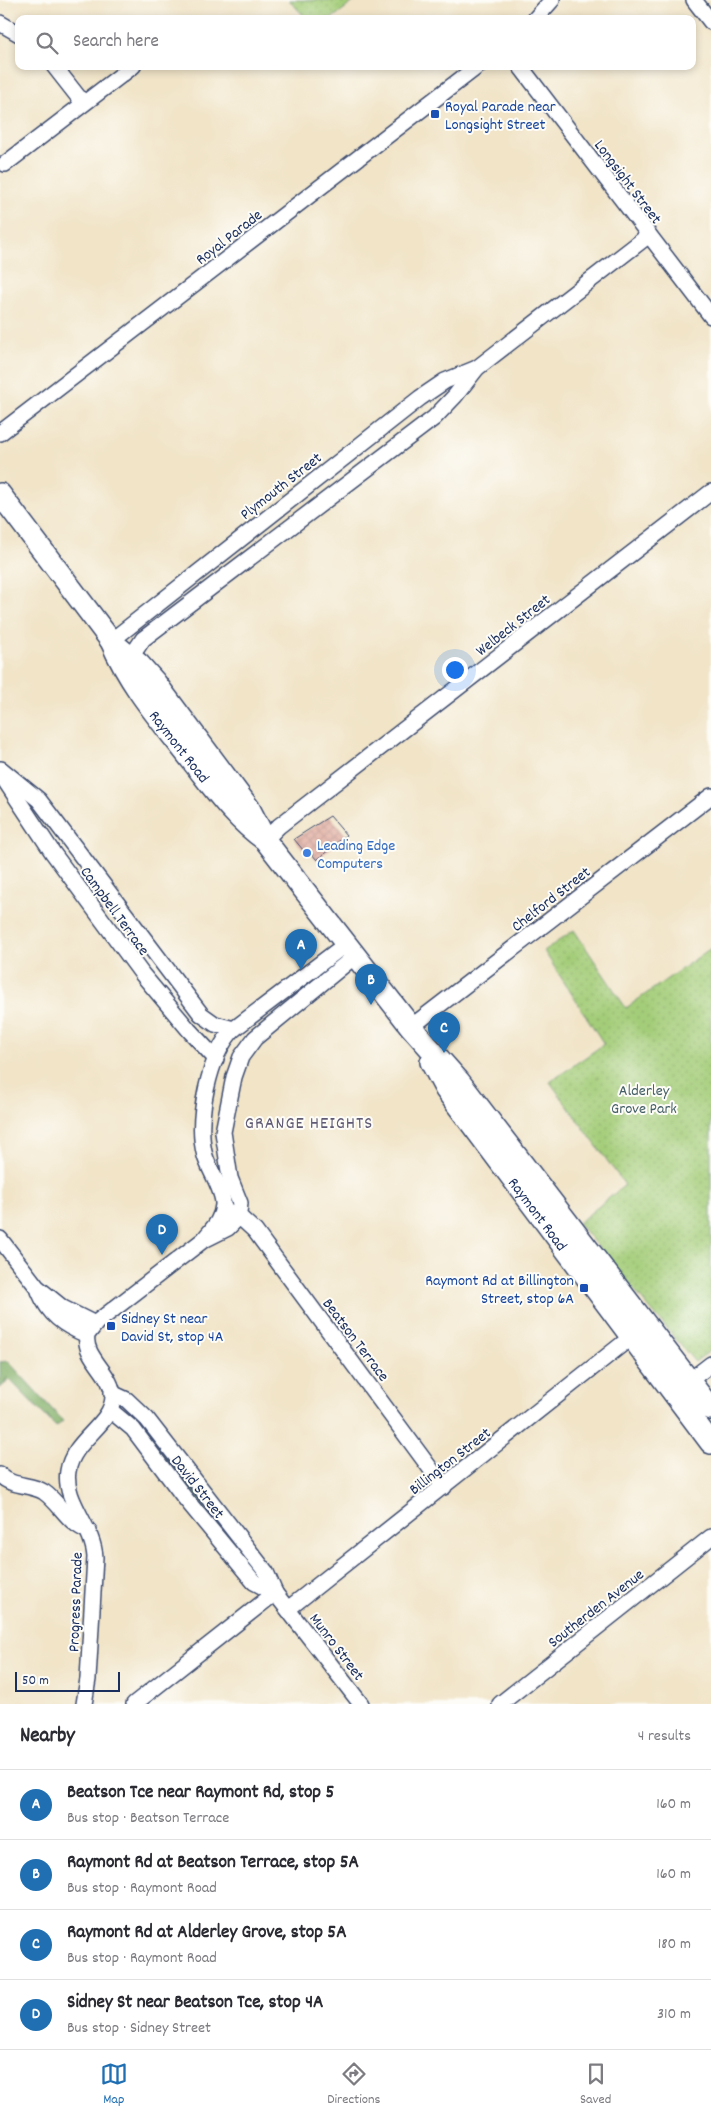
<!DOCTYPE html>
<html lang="en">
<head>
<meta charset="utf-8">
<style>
	body { margin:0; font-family:Dekko,sans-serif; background:#f2f2f3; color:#2b2b33 }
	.scale { position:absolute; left:15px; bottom:12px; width:105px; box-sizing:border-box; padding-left:5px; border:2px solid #1b2f5e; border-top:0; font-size:14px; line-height:18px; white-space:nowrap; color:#1b2f5e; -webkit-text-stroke:4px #fdfcf7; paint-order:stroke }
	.you { position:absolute; left:454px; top:669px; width:18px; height:18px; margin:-12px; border:4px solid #fff; border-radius:50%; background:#1a73e8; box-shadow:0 0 0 8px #1a73e833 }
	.badge { display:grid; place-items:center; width:32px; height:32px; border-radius:50%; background:#1f6fb2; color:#fff; font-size:16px; font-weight:700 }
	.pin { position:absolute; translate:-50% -41px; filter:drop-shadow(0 1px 2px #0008) }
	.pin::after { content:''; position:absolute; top:26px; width:18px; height:15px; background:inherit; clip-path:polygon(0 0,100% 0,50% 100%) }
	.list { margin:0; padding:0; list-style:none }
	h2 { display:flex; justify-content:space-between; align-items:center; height:65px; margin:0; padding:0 20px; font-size:21px }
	h2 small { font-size:16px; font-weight:400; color:#7c7c81 }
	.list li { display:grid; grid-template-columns:32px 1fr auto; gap:15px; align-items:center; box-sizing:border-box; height:70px; padding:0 20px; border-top:1px solid #e1e1e2 }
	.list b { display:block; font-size:19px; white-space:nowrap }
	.list p { margin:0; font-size:16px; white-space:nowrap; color:#7c7c81 }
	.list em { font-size:16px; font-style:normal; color:#7c7c81 }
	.icon { flex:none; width:28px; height:28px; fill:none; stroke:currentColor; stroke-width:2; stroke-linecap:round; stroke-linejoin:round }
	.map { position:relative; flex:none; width:711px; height:1704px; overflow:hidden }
	.search { position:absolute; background:#fff; box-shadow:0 2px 8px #0003; left:15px; right:15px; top:15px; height:55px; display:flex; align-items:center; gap:12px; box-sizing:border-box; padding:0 18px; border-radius:10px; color:#7c7c81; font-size:19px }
	.sheet { height:345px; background:#fff }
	nav { display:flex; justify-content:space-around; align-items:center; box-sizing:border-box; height:70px; border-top:1px solid #e1e1e2; background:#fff; font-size:14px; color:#7c7c81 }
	nav a { display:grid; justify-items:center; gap:2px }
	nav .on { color:#1f6fb2 }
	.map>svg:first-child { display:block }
	.forest { fill:url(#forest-firs); stroke:#4f7064 }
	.park { fill:url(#park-dots); stroke:#607e6c }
	.building { fill:url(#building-cross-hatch) }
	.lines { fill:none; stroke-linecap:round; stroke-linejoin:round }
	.minor-casing { stroke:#3b4a6e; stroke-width:18 }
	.secondary-casing { stroke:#3b4a6e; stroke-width:24 }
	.minor { stroke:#fff; stroke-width:15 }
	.secondary { stroke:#fff; stroke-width:21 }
	.transit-dot { fill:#1a4fb4; stroke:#fdfcf7; stroke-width:2 }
	.shop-dot { fill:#3f7fe0; stroke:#fdfcf7; stroke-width:2 }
	.labels { text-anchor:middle; stroke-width:4; stroke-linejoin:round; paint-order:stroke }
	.transit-label { font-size:16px; fill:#164399; stroke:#fdfcf7; text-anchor:start }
	.street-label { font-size:16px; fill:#1b2f5e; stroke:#fdfcf7 }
	.shop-label { font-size:16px; fill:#366cbe; stroke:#fdfcf7; text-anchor:start }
	.park-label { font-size:16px; fill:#445e66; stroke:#fdfcf7 }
	.neighbourhood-label { font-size:18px; letter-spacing:1px; fill:#605a74; stroke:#fdfcf7 }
</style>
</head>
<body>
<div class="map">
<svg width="711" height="1704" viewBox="0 0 711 1704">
	<defs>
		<pattern id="forest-firs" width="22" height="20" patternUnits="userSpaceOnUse" patternTransform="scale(1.25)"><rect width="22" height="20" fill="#83b069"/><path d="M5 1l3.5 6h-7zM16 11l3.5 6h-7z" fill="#6a905a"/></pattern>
		<pattern id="park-dots" width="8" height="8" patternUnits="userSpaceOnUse" patternTransform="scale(1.25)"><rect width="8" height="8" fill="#a4cd79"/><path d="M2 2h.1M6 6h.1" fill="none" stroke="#8db06b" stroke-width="1.8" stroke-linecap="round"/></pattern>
		<pattern id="building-cross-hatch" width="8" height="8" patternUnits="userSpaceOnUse" patternTransform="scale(1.25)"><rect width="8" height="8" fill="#e1ab9e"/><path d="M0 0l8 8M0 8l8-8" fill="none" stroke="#c0938a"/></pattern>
	</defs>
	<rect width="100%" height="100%" fill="#fdfcf7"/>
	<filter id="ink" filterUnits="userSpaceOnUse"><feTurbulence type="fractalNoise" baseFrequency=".02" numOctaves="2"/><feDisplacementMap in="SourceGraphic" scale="10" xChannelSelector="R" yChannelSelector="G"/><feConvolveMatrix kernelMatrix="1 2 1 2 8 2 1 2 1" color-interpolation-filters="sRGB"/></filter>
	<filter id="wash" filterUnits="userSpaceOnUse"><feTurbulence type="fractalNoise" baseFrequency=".0096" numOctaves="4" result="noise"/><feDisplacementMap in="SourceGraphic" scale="20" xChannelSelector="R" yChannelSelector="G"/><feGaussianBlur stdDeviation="1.12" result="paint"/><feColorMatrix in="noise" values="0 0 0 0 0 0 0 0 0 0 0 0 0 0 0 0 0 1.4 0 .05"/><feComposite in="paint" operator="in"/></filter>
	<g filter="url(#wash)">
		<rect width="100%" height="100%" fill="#f1e4c7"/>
		<g class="forest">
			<polygon points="8,1361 63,1421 56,1427 10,1380 0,1388 0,1362"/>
			<polygon points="138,1418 262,1575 259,1577 136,1422"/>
		</g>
		<g class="park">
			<polygon points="289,0 356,0 331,19 307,19"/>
			<polygon points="574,930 626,1008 711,948 711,1350 695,1362 578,1223 625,1185 550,1082 604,1044 544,951"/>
		</g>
		<g id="blocks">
			<polygon class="building" points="330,816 346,835 317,860 311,853 308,856 294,839"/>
		</g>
	</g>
	<g filter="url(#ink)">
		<use href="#blocks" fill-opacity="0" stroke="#3b4a6e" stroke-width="1"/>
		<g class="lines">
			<g class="minor-casing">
				<g id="minor">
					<polyline points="694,0 711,22"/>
					<polyline points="535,19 552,0"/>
					<polyline points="0,23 19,34"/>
					<polyline points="54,66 83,103"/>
					<polyline points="520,66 711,316"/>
					<polyline points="5,164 133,66"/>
					<polyline points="0,433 478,66"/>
					<polyline points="111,641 420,398 445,381 477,368"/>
					<polyline points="131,657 143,639 434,418 455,396 477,368 649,235"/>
					<polyline points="1,769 39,800 201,1014 215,1024 234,1029"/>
					<polyline points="0,773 53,853 142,974 189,1030 216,1059"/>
					<polyline points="265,840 279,826 711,492"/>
					<polyline points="411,1027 711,796"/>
					<polyline points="228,1211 242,1219 255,1231 444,1487"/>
					<path d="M205 1238C213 1228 222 1219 223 1205 224 1191 209 1170 205 1156 195 1121 209 1054 234 1029L346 944"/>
					<polyline points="0,1239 37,1287 63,1308 95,1324"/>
					<path d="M39 1291C49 1315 63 1325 87 1335"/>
					<polyline points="689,1381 711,1364"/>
					<polyline points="112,1393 127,1400 147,1419 266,1572 275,1593 361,1704"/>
					<polyline points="110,1410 133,1429 184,1497 254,1582 275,1593"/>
					<path d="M0 1475C13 1488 30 1483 44 1492 61 1504 68 1524 89 1531"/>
					<polyline points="288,1609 630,1338"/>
					<path d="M84 1704 88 1679 95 1557C93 1526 63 1501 68 1471 73 1439 112 1425 113 1397 113 1373 83 1358 87 1335L97 1322 202 1241 228 1228 234 1222 239 1213 240 1203 230 1178 223 1132 234 1077 241 1057 255 1038 355 956"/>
					<polyline points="134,1704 275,1593"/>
					<polyline points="500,1704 711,1537"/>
				</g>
			</g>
			<g class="secondary-casing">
				<g id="secondary">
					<polyline points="0,494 111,641 139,664 155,682 249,808 263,835"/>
					<path id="s1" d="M111 641C130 686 162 722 192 761 215 790 235 819 265 840L411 1027 459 1081 711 1409"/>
					<path id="s2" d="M431 1062 446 1090 711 1443"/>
				</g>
			</g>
			<use href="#minor" class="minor"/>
			<use href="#secondary" class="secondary"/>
		</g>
	</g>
	<g class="transit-dot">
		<rect x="430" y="109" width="10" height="10" rx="2.5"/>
		<rect x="579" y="1283" width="10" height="10" rx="2.5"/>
		<rect x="106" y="1321" width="10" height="10" rx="2.5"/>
	</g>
	<circle class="shop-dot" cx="307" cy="853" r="5"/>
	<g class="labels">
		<g class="transit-label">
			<text x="445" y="111">Royal Parade near<tspan x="445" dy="18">Longsight Street</tspan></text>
			<text x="574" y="1285" text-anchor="end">Raymont Rd at Billington<tspan x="574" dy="18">Street, stop 6A</tspan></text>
			<text x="121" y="1323">Sidney St near<tspan x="121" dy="18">David St, stop 4A</tspan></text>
		</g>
		<g class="street-label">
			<text transform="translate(629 181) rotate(53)" y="6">Longsight Street</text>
			<text transform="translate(228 236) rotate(-38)" y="6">Royal Parade</text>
			<text transform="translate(280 485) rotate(-38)" y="6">Plymouth Street</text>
			<text transform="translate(512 624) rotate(-38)" y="6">Welbeck Street</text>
			<text dy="6" stroke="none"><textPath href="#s1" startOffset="126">Raymont Road</textPath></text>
			<text transform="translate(550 898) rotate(-38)" y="6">Chelford Street</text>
			<text transform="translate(116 910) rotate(54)" y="6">Campbell Terrace</text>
			<text dy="6" stroke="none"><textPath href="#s2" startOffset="186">Raymont Road</textPath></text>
			<text transform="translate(357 1339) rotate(53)" y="6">Beatson Terrace</text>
			<text transform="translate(449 1460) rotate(-38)" y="6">Billington Street</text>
			<text transform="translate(199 1486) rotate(52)" y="6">David Street</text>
			<text transform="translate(74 1602) rotate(-88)" y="6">Progress Parade</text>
			<text transform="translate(595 1607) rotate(-38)" y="6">Southerden Avenue</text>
			<text transform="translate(338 1646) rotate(53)" y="6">Munro Street</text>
		</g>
		<g class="shop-label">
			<text x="317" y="850">Leading Edge<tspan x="317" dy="18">Computers</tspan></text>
		</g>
		<g class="park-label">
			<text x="644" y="1095">Alderley<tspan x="644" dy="18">Grove Park</tspan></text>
		</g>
		<g class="neighbourhood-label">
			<text x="309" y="1128">GRANGE HEIGHTS</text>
		</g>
	</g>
</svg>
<div class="scale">50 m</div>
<div class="you"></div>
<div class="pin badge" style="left:301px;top:970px">A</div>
<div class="pin badge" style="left:371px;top:1005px">B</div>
<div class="pin badge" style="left:444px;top:1053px">C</div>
<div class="pin badge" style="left:162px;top:1255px">D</div>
<div class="search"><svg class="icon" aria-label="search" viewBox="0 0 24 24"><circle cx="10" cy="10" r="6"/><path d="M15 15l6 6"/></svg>Search here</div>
</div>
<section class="sheet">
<h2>Nearby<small>4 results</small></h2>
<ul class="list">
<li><span class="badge">A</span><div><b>Beatson Tce near Raymont Rd, stop 5</b><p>Bus stop · Beatson Terrace</p></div><em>160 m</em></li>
<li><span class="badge">B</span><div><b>Raymont Rd at Beatson Terrace, stop 5A</b><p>Bus stop · Raymont Road</p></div><em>160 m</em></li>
<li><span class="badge">C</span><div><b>Raymont Rd at Alderley Grove, stop 5A</b><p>Bus stop · Raymont Road</p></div><em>180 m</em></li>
<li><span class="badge">D</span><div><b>Sidney St near Beatson Tce, stop 4A</b><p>Bus stop · Sidney Street</p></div><em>310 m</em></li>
</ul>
</section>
<nav>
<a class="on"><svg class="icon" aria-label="map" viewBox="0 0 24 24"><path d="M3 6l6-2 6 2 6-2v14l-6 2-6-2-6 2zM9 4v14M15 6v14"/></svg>Map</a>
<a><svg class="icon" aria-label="directions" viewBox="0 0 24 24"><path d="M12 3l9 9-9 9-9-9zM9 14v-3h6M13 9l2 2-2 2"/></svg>Directions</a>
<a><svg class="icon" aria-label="saved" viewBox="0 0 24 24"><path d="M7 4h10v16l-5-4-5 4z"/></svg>Saved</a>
</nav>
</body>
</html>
